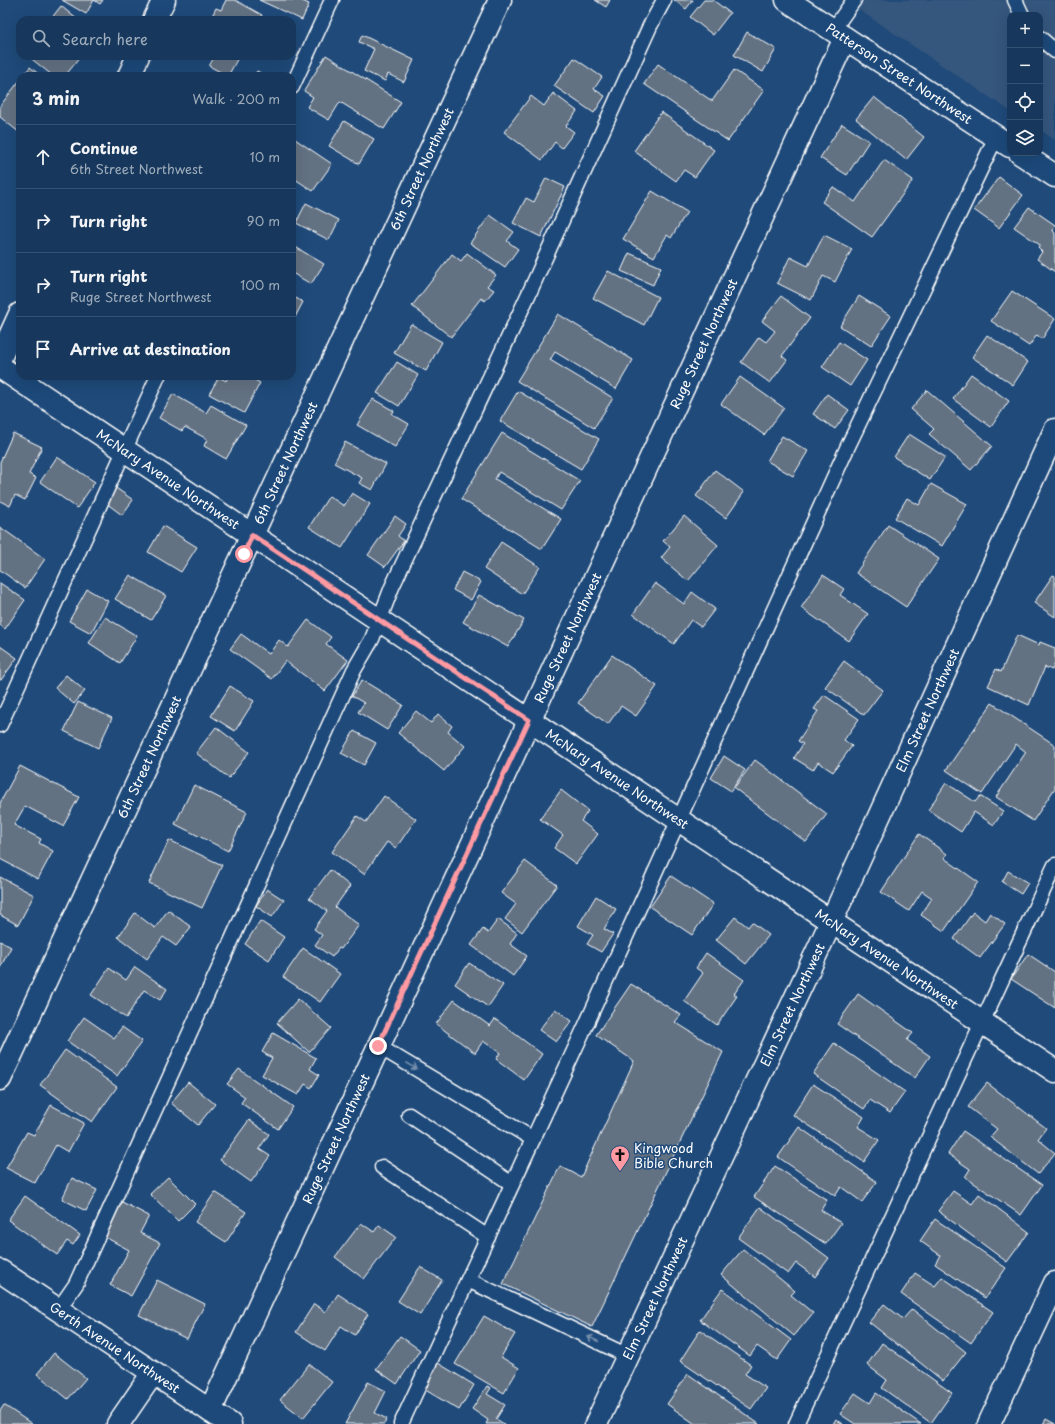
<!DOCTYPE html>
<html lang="en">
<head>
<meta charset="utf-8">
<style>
	body { margin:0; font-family:"Playpen Sans",sans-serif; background:#203f62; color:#f1f3f6 }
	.controls { position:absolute; right:12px; top:12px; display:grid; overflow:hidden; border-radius:8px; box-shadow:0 4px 16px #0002 }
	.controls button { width:36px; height:36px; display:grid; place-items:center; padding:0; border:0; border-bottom:1px solid #365272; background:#17385c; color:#f1f3f6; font:20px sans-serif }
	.stop { position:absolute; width:12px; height:12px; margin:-9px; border:3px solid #ff9aa2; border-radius:50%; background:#fff }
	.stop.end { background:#ff9aa2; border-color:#fff; box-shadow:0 1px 4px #0008 }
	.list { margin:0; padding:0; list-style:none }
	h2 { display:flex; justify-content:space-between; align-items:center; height:52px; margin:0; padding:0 16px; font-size:17px }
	h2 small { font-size:13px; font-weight:400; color:#9eacbb }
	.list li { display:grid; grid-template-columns:26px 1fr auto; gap:12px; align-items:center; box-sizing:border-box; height:64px; padding:0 16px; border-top:1px solid #365272 }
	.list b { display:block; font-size:15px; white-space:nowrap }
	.list p { margin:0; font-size:13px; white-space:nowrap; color:#9eacbb }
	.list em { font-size:13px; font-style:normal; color:#9eacbb }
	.icon { flex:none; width:22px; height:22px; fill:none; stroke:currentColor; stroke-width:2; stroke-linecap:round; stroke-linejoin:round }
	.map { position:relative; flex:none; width:1055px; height:1424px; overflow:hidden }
	.search { position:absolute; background:#17385c; box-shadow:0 4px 16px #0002; left:16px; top:16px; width:280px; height:44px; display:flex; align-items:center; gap:10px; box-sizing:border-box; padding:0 14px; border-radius:12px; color:#9eacbb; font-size:15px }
	.panel { position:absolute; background:#17385c; box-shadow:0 4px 16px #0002; left:16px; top:72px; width:280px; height:308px; border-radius:12px }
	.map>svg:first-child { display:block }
	.built { fill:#34567d }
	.building { fill:#647283; stroke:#fff }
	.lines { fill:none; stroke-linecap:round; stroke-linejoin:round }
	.service-casing { stroke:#fff; stroke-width:17 }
	.minor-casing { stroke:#fff; stroke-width:25 }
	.service { stroke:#1f4a7a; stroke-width:14 }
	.minor { stroke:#1f4a7a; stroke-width:22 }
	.oneway { stroke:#7992af }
	.route { stroke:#ff9aa2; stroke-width:5 }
	.labels { text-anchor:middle; stroke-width:3; stroke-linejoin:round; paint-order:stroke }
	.street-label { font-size:13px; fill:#fff; stroke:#1f4a7a }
	.poi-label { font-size:13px; fill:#fff; stroke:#1f4a7a; text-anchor:start }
</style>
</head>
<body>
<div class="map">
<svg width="1055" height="1424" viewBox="0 0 1055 1424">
	<rect width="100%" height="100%" fill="#1f4a7a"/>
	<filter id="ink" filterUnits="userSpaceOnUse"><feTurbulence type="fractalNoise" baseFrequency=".025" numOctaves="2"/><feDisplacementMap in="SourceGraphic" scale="8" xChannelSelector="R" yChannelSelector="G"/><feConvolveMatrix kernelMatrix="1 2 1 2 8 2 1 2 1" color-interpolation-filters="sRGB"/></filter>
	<g filter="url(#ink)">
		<polygon class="built" points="844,0 1055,0 1055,140 1040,130 1040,15 1010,15 1010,111"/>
		<g class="building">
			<polygon points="62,0 103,0 100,4 94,0 86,14"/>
			<polygon points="226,0 235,0 262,15 260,20 210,20 216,8 221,10"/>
			<polygon points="259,0 300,0 309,4 302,20"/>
			<polygon points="595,0 610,0 606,7"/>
			<polygon points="674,0 693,0 686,9"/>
			<polygon points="704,0 713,0 730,13 713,35 690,17"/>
			<polygon points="61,6 78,20 50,20"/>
			<polygon points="747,32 776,49 763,72 734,55"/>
			<polygon points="362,35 414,60 404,82 388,74 385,81 364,71 374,49 359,42"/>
			<polygon points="326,55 401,102 384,129 340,102 329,120 307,107 313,97 304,91"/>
			<polygon points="28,56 81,56 65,76 53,76"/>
			<polygon points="215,56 239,56 228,76 209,66"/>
			<polygon points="574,58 602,77 594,89 605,96 594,113 554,86"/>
			<polygon points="658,64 712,101 734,70 764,90 728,141 644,84"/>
			<polygon points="30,67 41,76 23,76"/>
			<polygon points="257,71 266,76 254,76"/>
			<polygon points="20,80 20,133 0,117 0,106"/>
			<polygon points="553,93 577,111 566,126 574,132 562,148 555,142 542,160 504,132 531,96 544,106"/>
			<polygon points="874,97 924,137 906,160 856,119"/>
			<polygon points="661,112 714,150 695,177 684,170 676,181 634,151"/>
			<polygon points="344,121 374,139 359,164 329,146"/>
			<polygon points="842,124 869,141 847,175 820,158"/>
			<polygon points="292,137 332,164 313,191 295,179 292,183"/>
			<polygon points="884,160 913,180 872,237 822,202 833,187 855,202"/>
			<polygon points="999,177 1023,195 999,228 974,210"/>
			<polygon points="546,178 565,187 541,237 513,223 526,198 534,202"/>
			<polygon points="652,191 687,212 671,238 667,235 654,257 623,239"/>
			<polygon points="306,203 339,220 329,240 296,223"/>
			<polygon points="1029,207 1055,225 1053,231 1055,233 1055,272 1037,259 1042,252 1038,248 1040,245 1014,227"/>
			<polygon points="490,215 514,232 507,241 518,249 505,267 470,243"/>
			<polygon points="824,235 852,249 835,282 823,276 811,300 777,283 790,257 808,266"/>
			<polygon points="292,245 324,264 311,284 292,273"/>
			<polygon points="467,253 496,275 487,286 494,290 485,301 481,298 451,337 412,306 452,254 461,261"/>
			<polygon points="629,253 661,267 653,285 621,271"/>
			<polygon points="608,271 658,297 644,325 593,298"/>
			<polygon points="1012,291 1055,319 1042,339 1037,335 1029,346 991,321"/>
			<polygon points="292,296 303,302 292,323"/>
			<polygon points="781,296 810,318 782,356 787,360 770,383 741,362 759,337 766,342 775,331 762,321"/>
			<polygon points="859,296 891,316 871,346 840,326"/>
			<polygon points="558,314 633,360 616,389 555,352 550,360 613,398 594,428 517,381"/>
			<polygon points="411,324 442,342 426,371 394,353"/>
			<polygon points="987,335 1028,362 1013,385 972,357"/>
			<polygon points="839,342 867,360 850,386 822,367"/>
			<polygon points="397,362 418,375 399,406 377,393"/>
			<polygon points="971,374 1009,401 991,427 953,399"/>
			<polygon points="228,376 248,376 260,383 244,413 209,394 219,377 226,381"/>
			<polygon points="740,377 784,408 764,435 721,404"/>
			<polygon points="927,390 992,446 971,470 929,434 934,429 911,409"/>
			<polygon points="518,391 599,439 581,469 500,421"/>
			<polygon points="173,394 206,413 211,405 246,425 226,459 204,446 207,439 185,427 182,431 159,418"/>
			<polygon points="827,394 849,410 835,429 813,414"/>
			<polygon points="373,399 394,411 392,414 409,424 395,447 357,425"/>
			<polygon points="13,433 42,447 29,474 36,478 25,500 15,495 10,506 0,501 0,462"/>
			<polygon points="502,433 580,481 561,510 499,472 495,479 561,519 542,549 461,499"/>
			<polygon points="909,434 945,457 930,480 894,457"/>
			<polygon points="782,436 808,451 793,476 767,461"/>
			<polygon points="345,442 386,464 372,490 359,483 362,478 334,463"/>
			<polygon points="57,457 95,482 77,508 40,482"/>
			<polygon points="715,470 744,492 726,518 696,496"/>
			<polygon points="931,484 967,504 942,546 895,518 907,498 919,505"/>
			<polygon points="116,488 133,500 122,515 106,503"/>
			<polygon points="352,493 370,504 342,548 309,527 329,496 344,506"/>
			<polygon points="395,516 406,524 398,536 404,541 385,567 368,555"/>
			<polygon points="684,516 718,545 688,581 661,558 670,547 663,541"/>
			<polygon points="888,525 939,559 906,607 856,573"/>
			<polygon points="163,526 197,547 181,572 148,552"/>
			<polygon points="0,527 45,559 25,588 0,570"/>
			<polygon points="501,542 540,567 522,594 484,569"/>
			<polygon points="462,572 481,582 471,600 453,590"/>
			<polygon points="130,575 166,596 151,620 115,599"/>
			<polygon points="823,575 844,589 840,595 868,614 849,641 801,608"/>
			<polygon points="1053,575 1055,576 1055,617 1034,603"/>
			<polygon points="0,583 25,600 5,629 0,625"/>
			<polygon points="655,583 684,604 692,592 715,609 701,627 691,620 674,644 633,614"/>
			<polygon points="87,589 108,601 91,633 69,621"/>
			<polygon points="479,595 524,620 508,647 463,622"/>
			<polygon points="105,617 137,636 120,663 89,643"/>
			<polygon points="308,620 331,637 326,644 348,660 325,691 285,661 272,679 230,649 241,634 269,654 279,640 288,647"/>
			<polygon points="1017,635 1039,645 1040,642 1055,648 1055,663 1052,670 1045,667 1029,705 988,686 996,669 1001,672"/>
			<polygon points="0,646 17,658 1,680 0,680"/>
			<polygon points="612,655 657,686 636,716 621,706 608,724 578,703"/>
			<polygon points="844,661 883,690 864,715 825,687"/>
			<polygon points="66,675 85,691 74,704 55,688"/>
			<polygon points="362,680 403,705 387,730 358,712 364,703 352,696"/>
			<polygon points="230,686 254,701 235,731 211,716"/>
			<polygon points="824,695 859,719 844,740 852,746 833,772 818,762 813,770 794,758 803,744 798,741 818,711 814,709"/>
			<polygon points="78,702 112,718 98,748 64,731"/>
			<polygon points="992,703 1055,745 1055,788 1033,821 996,797 1026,752 1016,744 982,794 946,770"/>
			<polygon points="416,711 431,723 438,714 452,726 448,732 465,746 444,771 398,733"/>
			<polygon points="216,727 249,752 229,778 196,753"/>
			<polygon points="354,731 376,743 364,765 341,753"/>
			<polygon points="724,756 745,770 731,791 711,778"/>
			<polygon points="755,760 827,814 806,842 734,788"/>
			<polygon points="20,766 79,797 63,826 25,806 14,825 41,839 39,843 53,851 38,879 0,859 0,803"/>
			<polygon points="946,783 975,802 980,796 1003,811 994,825 974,812 961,832 928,810"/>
			<polygon points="194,785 247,812 228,851 175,824"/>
			<polygon points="561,790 588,811 581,821 598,834 576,864 554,848 563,835 540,819"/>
			<polygon points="384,796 416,819 396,848 387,842 364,874 332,852 357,816 366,822"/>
			<polygon points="919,834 947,854 944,858 978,882 944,931 921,915 932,898 922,891 909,911 881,892"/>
			<polygon points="169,840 222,865 202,908 149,883"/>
			<polygon points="525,861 557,885 522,932 505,919 516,904 501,893"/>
			<polygon points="330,870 350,886 335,907 359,925 341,949 339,948 332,957 315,945 322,935 314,929 327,911 309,898"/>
			<polygon points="1008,871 1028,883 1021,894 1002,882"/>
			<polygon points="671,876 713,904 692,935 650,907"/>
			<polygon points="0,877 34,895 18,925 0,915"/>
			<polygon points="267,889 284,900 272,917 256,906"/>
			<polygon points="596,896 616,909 604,929 613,934 601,952 587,944 593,935 578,926"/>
			<polygon points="168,910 191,927 176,946 163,937 147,959 118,937 135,913 155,928"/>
			<polygon points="973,912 985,921 990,913 1005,924 980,958 954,939"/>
			<polygon points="735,917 748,927 752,922 769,935 746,964 716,940"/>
			<polygon points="498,919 517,933 510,944 527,956 513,976 471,945 483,929 488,933"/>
			<polygon points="260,921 284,937 269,960 245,944"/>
			<polygon points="0,941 11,947 0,968"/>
			<polygon points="303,948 340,974 320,1002 283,977"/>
			<polygon points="706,953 744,980 734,994 737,996 717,1025 684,1001 703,973 696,968"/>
			<polygon points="1028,954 1055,972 1055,1008 1011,979"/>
			<polygon points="469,963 503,985 488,1007 455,984"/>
			<polygon points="135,967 167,989 160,1000 144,990 126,1018 91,995 109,968 126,980"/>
			<polygon points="631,984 681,1015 675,1022 723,1052 592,1327 503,1284 560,1166 581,1177 634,1061 596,1035"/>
			<polygon points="858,994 913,1033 907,1040 930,1056 915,1078 837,1024"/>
			<polygon points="298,999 331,1028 309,1052 277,1023"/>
			<polygon points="454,1000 490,1026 495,1019 542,1054 524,1080 496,1059 500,1053 483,1041 475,1053 436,1024"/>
			<polygon points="555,1009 572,1021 556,1042 539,1030"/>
			<polygon points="84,1017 114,1038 122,1027 142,1041 117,1076 67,1041"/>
			<polygon points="273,1033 316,1058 310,1069 319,1075 311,1088 305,1084 298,1095 262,1075 272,1058 262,1052"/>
			<polygon points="834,1043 905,1092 890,1113 870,1100 864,1109 813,1074"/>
			<polygon points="65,1050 117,1087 92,1122 40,1085"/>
			<polygon points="239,1069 293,1107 278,1129 241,1103 245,1097 227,1084"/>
			<polygon points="188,1082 215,1104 198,1125 171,1103"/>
			<polygon points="987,1083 1046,1128 1038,1139 1055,1153 1038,1174 990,1137 997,1129 968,1107"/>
			<polygon points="813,1084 864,1117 858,1127 879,1140 864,1162 793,1115"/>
			<polygon points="51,1105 84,1123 68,1152 56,1145 35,1183 6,1168 27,1132 34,1135"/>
			<polygon points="249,1120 269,1134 259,1149 270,1156 251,1182 220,1160"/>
			<polygon points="799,1127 877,1182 862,1202 841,1187 835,1196 778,1157"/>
			<polygon points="963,1131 1042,1185 1021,1215 965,1177 970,1169 948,1154"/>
			<polygon points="775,1166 827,1200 821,1210 841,1223 826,1244 754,1197"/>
			<polygon points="168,1177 195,1204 178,1221 150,1194"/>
			<polygon points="72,1178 97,1190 86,1211 62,1199"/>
			<polygon points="953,1191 972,1204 979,1194 1029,1232 1007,1262 938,1211"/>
			<polygon points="215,1192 246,1212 226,1242 195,1222"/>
			<polygon points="25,1196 80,1235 73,1245 67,1241 57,1255 8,1220"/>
			<polygon points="122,1202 149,1216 140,1233 160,1243 131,1296 110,1285 129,1250 103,1236"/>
			<polygon points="760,1207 829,1258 815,1277 796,1263 788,1274 738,1238"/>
			<polygon points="935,1219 1006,1268 985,1298 935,1264 940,1255 920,1241"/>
			<polygon points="361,1223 374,1232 379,1225 396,1237 364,1279 335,1257"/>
			<polygon points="743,1249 795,1291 791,1295 813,1313 794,1336 721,1275"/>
			<polygon points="420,1267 442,1280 420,1315 398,1301"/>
			<polygon points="915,1273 935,1286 942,1277 993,1312 971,1343 901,1294"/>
			<polygon points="157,1280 205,1304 187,1339 139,1315"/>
			<polygon points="722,1289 791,1340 777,1360 757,1346 750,1356 700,1320"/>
			<polygon points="338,1294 368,1314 355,1335 341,1326 325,1351 296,1332 314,1304 326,1312"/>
			<polygon points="884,1304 903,1319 912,1309 966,1352 943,1381 869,1322"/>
			<polygon points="484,1316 515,1334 501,1357 519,1368 504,1393 455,1364"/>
			<polygon points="700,1330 751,1365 745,1374 766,1388 751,1409 680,1361"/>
			<polygon points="400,1336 420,1350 397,1384 376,1369"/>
			<polygon points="882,1343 952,1393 931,1423 882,1388 887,1380 867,1365"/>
			<polygon points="54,1353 86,1378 68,1399 37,1374"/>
			<polygon points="438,1363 474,1385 459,1410 422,1388"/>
			<polygon points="309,1364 332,1382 303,1418 280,1400"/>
			<polygon points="688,1374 759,1424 695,1424 667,1404"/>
			<polygon points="368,1382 386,1391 375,1413 387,1419 384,1424 345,1424"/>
			<polygon points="487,1386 491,1388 487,1394 505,1405 496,1419 504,1424 486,1424 488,1420 472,1409"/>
			<polygon points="855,1393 870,1403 876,1393 921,1424 855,1424 840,1414"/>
			<polygon points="4,1405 32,1424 0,1424 0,1411"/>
			<polygon points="836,1419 843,1424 833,1424"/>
			<polygon points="1046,1419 1055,1424 1043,1424"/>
		</g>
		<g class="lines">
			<g class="service-casing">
				<g id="service">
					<polyline points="1015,0 1022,15"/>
					<polyline points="833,30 854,0"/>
					<polyline points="1040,38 1055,51"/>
					<polyline points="292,87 332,0"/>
					<polyline points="0,725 158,376"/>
					<polyline points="378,1046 533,1139"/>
					<polyline points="409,1115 512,1184"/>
					<polyline points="382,1167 488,1237"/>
					<polyline points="468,1280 628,1356"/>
					<polyline points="58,1310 76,1284 354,670 372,639 392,587 531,289 650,26 664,0"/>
					<polyline points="401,1424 585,1027 848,446 996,137"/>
					<polyline points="796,1424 1055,865"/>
				</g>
			</g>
			<g class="minor-casing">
				<g id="minor">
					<path id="s1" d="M787 0 1010 146"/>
					<polyline points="154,20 164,0"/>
					<polyline points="129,76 138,56"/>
					<polyline points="1020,153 1055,176"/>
					<polyline points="0,358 20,314"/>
					<path id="s2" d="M0 367 1055 1071"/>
					<path id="s3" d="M0 1079 500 0"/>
					<path id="s4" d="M0 1271 230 1424"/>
					<path id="s5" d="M210 1411 845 38"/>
					<polyline points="118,1424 153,1373"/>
					<path id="s6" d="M596 1424 831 922 1055 430"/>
					<polyline points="989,1424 1055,1283"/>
				</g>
			</g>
			<use href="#service" class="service"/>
			<use href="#minor" class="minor"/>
		</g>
		<defs><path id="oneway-shaft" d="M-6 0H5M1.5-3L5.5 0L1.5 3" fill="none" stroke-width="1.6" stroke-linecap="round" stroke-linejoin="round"/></defs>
		<g class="oneway">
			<use href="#oneway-shaft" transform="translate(412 1066) rotate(31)"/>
			<use href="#oneway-shaft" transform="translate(593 1339) rotate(-155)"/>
		</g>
	</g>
	<g class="lines" filter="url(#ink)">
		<polyline class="route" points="244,554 252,535 529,720 378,1046"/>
	</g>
	<defs>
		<g id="church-pin" transform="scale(1)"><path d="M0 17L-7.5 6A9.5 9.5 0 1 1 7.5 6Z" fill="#ff9aa2" stroke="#1f4a7a"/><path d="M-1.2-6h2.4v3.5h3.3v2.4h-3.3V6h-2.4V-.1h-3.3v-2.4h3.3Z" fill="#111"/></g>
	</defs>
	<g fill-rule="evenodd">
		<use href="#church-pin" x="620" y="1155"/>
	</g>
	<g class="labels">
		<g class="street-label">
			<text dy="5" stroke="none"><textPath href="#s1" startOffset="134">Patterson Street Northwest</textPath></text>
			<text dy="5" stroke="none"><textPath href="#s3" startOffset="1003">6th Street Northwest</textPath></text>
			<text dy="5" stroke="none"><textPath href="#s5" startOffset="1176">Ruge Street Northwest</textPath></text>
			<text dy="5" stroke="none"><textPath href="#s3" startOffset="679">6th Street Northwest</textPath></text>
			<text dy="5" stroke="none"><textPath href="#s2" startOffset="202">McNary Avenue Northwest</textPath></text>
			<text dy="5" stroke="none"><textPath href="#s5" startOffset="852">Ruge Street Northwest</textPath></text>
			<text dy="5" stroke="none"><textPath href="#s6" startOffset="787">Elm Street Northwest</textPath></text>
			<text dy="5" stroke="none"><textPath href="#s3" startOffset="355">6th Street Northwest</textPath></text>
			<text dy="5" stroke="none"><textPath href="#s2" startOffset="742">McNary Avenue Northwest</textPath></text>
			<text dy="5" stroke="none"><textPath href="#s2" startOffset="1066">McNary Avenue Northwest</textPath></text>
			<text dy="5" stroke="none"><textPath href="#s6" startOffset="463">Elm Street Northwest</textPath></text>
			<text dy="5" stroke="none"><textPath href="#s5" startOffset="300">Ruge Street Northwest</textPath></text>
			<text dy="5" stroke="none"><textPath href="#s6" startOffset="139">Elm Street Northwest</textPath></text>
			<text dy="5" stroke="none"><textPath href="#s4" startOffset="138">Gerth Avenue Northwest</textPath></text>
		</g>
		<g class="poi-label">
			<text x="634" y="1153">Kingwood<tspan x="634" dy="15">Bible Church</tspan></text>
		</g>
	</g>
</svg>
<div class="controls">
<button>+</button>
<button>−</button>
<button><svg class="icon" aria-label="locate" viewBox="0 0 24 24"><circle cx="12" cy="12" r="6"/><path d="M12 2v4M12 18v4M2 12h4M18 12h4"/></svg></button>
<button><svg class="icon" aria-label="layers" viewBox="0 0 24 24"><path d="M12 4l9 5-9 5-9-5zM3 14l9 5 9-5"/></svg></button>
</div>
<div class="stop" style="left:244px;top:554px"></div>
<div class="stop end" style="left:378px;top:1046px"></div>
<div class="search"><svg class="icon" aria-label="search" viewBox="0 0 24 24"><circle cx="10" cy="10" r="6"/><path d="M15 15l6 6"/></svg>Search here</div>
<section class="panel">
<h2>3 min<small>Walk · 200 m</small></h2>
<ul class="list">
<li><svg class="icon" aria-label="ahead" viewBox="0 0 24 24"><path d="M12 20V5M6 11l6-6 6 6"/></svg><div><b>Continue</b><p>6th Street Northwest</p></div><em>10 m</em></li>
<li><svg class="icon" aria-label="right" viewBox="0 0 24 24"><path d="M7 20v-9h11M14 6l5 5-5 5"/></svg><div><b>Turn right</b></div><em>90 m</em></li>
<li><svg class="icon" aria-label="right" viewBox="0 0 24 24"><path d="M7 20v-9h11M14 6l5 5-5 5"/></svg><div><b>Turn right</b><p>Ruge Street Northwest</p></div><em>100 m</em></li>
<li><svg class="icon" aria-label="arrive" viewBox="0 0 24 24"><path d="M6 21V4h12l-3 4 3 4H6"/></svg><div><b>Arrive at destination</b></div></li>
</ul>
</section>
</div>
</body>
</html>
